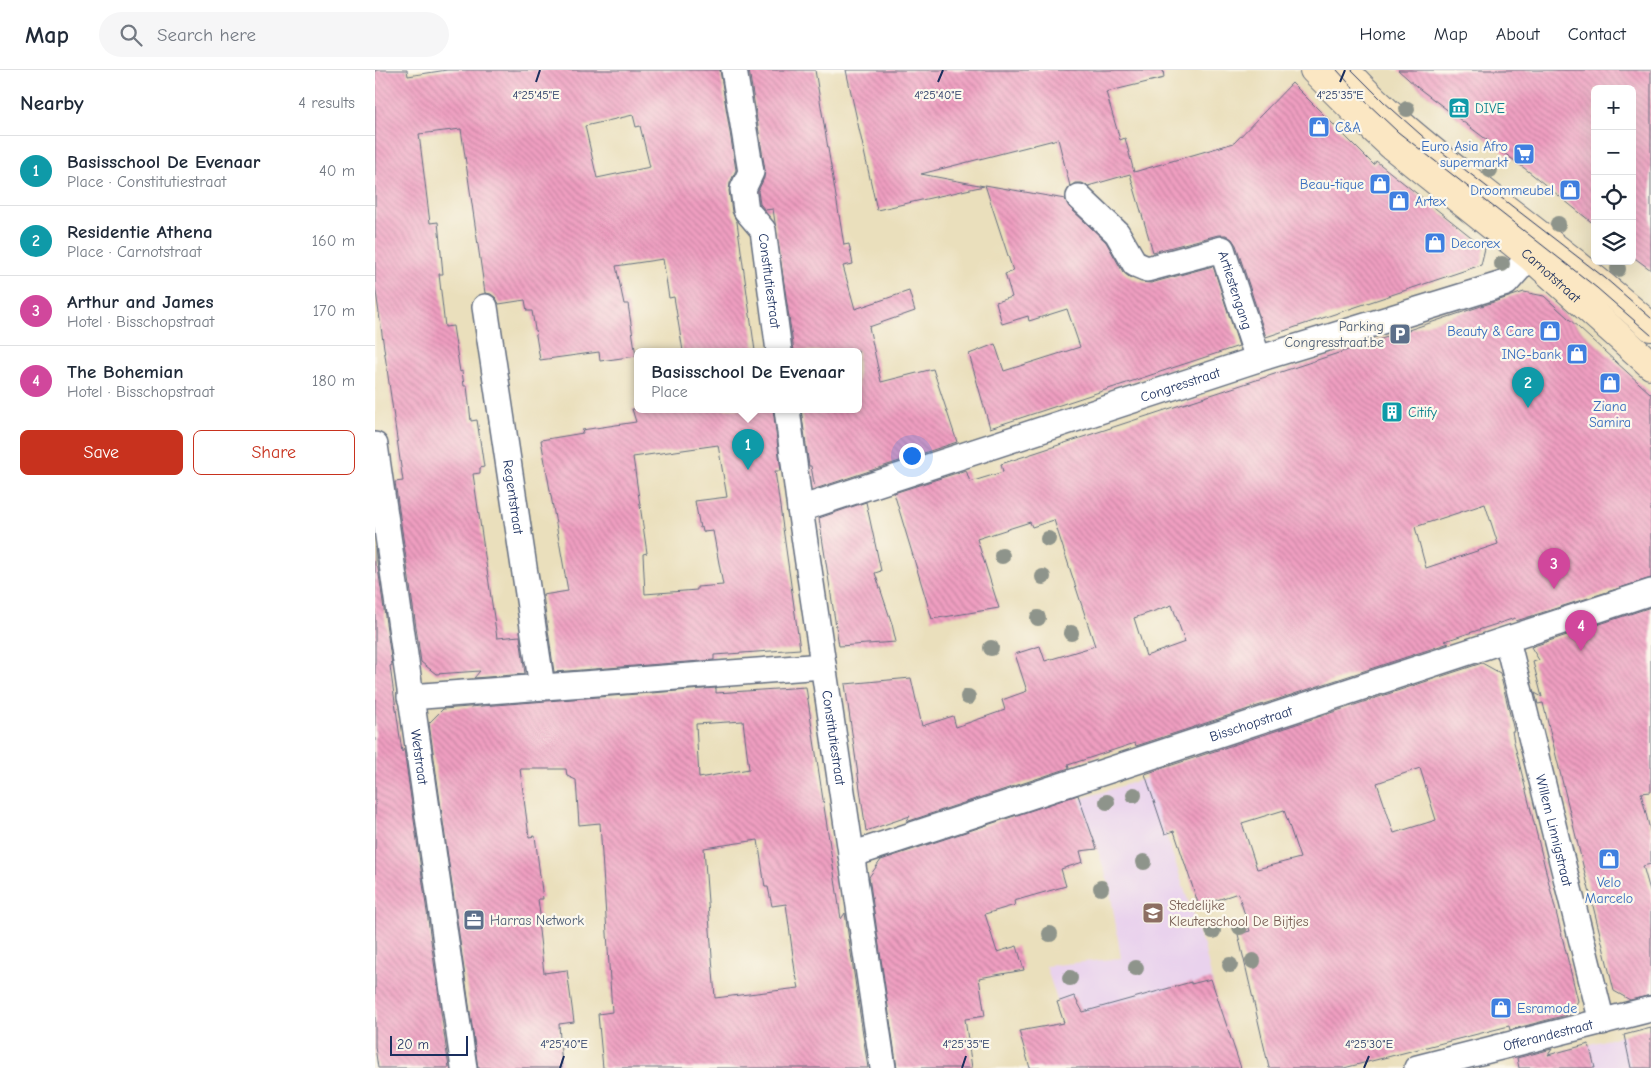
<!DOCTYPE html>
<html lang="en">
<head>
<meta charset="utf-8">
<style>
	body { margin:0; font-family:"Comic Neue",sans-serif; background:#f6f6f7; color:#1f2937 }
	.controls { position:absolute; right:15px; top:15px; display:grid; overflow:hidden; border-radius:8px; box-shadow:0 5px 20px #0002 }
	.controls button { width:45px; height:45px; display:grid; place-items:center; padding:0; border:0; border-bottom:1px solid #e0e1e3; background:#fff; color:#1f2937; font:25px sans-serif }
	.scale { position:absolute; left:15px; bottom:12px; width:78px; box-sizing:border-box; padding-left:5px; border:2px solid #1b2f5e; border-top:0; font-size:14px; line-height:18px; white-space:nowrap; color:#1b2f5e; -webkit-text-stroke:4px #fbf7ec; paint-order:stroke }
	.you { position:absolute; left:536px; top:385px; width:18px; height:18px; margin:-12px; border:4px solid #fff; border-radius:50%; background:#1a73e8; box-shadow:0 0 0 8px #1a73e833 }
	.badge { display:grid; place-items:center; width:32px; height:32px; border-radius:50%; background:#c8321e; color:#fff; font-size:16px; font-weight:700 }
	.pin { position:absolute; translate:-50% -41px; filter:drop-shadow(0 1px 2px #0008) }
	.pin::after { content:''; position:absolute; top:26px; width:18px; height:15px; background:inherit; clip-path:polygon(0 0,100% 0,50% 100%) }
	.popup { position:absolute; left:259px; top:278px; width:228px; height:65px; box-sizing:border-box; display:grid; place-content:center; border-radius:8px; background:#fff; filter:drop-shadow(0 1px 4px #0005); font-size:16px; white-space:nowrap; color:#747a83 }
	.popup b { font-size:19px; color:#1f2937 }
	.popup::after { content:''; position:absolute; left:50%; top:100%; margin-left:-10px; border:10px solid transparent; border-top-color:#fff }
	.list { margin:0; padding:0; list-style:none }
	h2 { display:flex; justify-content:space-between; align-items:center; height:65px; margin:0; padding:0 20px; font-size:21px }
	h2 small { font-size:16px; font-weight:400; color:#747a83 }
	.list li { display:grid; grid-template-columns:32px 1fr auto; gap:15px; align-items:center; box-sizing:border-box; height:70px; padding:0 20px; border-top:1px solid #e0e1e3 }
	.list b { display:block; font-size:19px; white-space:nowrap }
	.list p { margin:0; font-size:16px; white-space:nowrap; color:#747a83 }
	.list em { font-size:16px; font-style:normal; color:#747a83 }
	.actions { display:flex; gap:10px; padding:15px 20px }
	.actions a { flex:1; padding:11px 0; border:1px solid #c8321e; border-radius:8px; text-align:center; font-size:18px; color:#c8321e }
	.actions .main { background:#c8321e; color:#fff }
	.icon { flex:none; width:28px; height:28px; fill:none; stroke:currentColor; stroke-width:2; stroke-linecap:round; stroke-linejoin:round }
	.map { position:relative; flex:none; width:1276px; height:998px; overflow:hidden }
	header { display:flex; align-items:center; gap:30px; box-sizing:border-box; height:70px; padding:0 25px; background:#fff; border-bottom:1px solid #e0e1e3 }
	header strong { font-size:24px }
	nav { display:flex; gap:28px; margin-inline-start:auto; font-size:18px }
	.search { width:350px; height:45px; background:#f6f6f7; display:flex; align-items:center; gap:12px; box-sizing:border-box; padding:0 18px; border-radius:28px; color:#747a83; font-size:19px }
	main { display:flex }
	aside { flex:1; background:#fff }
	.map>svg:first-child { display:block }
	.built { fill:#e9d2ed }
	.building { fill:url(#building-back-hatch); fill-rule:evenodd }
	.lines { fill:none; stroke-linecap:round; stroke-linejoin:round }
	.street-casing { stroke:#636d7f; stroke-width:28 }
	.secondary-casing { stroke:#636d7f; stroke-width:30 }
	.street { stroke:#fff; stroke-width:25 }
	.secondary { stroke:#fbe7c3; stroke-width:28 }
	.tram { stroke:#1b2f5e; stroke-width:1 }
	.tree { fill:#8e948b }
	.ticks { fill:none; stroke:#1b2f5e; stroke-width:2 }
	.labels { text-anchor:middle; stroke-width:4.5; stroke-linejoin:round; paint-order:stroke }
	.culture-label { font-size:14px; fill:#0d838f; stroke:#fbf7ec; text-anchor:start }
	.shop-label { font-size:14px; fill:#366cbe; stroke:#fbf7ec; text-anchor:end }
	.street-label { font-size:14px; fill:#1b2f5e; stroke:#fbf7ec }
	.service-label { font-size:14px; fill:#4e5e75; stroke:#fbf7ec; text-anchor:end }
	.education-label { font-size:14px; fill:#785e54; stroke:#fbf7ec; text-anchor:start }
	.ticks-label { font-size:12px; text-anchor:middle; fill:#1b2f5e; stroke:#fbf7ec; stroke-width:4.5; stroke-linejoin:round; paint-order:stroke }
</style>
</head>
<body>
<header>
<strong>Map</strong>
<div class="search"><svg class="icon" aria-label="search" viewBox="0 0 24 24"><circle cx="10" cy="10" r="6"/><path d="M15 15l6 6"/></svg>Search here</div>
<nav><a>Home</a><a>Map</a><a>About</a><a>Contact</a></nav>
</header>
<main>
<aside>
<h2>Nearby<small>4 results</small></h2>
<ul class="list">
<li><span class="badge" style="background:#0f9aa8">1</span><div><b>Basisschool De Evenaar</b><p>Place · Constitutiestraat</p></div><em>40 m</em></li>
<li><span class="badge" style="background:#0f9aa8">2</span><div><b>Residentie Athena</b><p>Place · Carnotstraat</p></div><em>160 m</em></li>
<li><span class="badge" style="background:#d1479c">3</span><div><b>Arthur and James</b><p>Hotel · Bisschopstraat</p></div><em>170 m</em></li>
<li><span class="badge" style="background:#d1479c">4</span><div><b>The Bohemian</b><p>Hotel · Bisschopstraat</p></div><em>180 m</em></li>
</ul>
<div class="actions"><a class="main">Save</a><a>Share</a></div>
</aside>
<div class="map">
<svg width="1276" height="998" viewBox="0 0 1276 998">
	<defs>
		<pattern id="building-back-hatch" width="6" height="6" patternUnits="userSpaceOnUse" patternTransform="scale(1.25)"><rect width="6" height="6" fill="#f09fc1"/><path d="M-1 5l2 2M0 0l6 6M5-1l2 2" fill="none" stroke="#c282a0"/></pattern>
	</defs>
	<rect width="100%" height="100%" fill="#fbf7ec"/>
	<filter id="ink" filterUnits="userSpaceOnUse"><feTurbulence type="fractalNoise" baseFrequency=".02" numOctaves="2"/><feDisplacementMap in="SourceGraphic" scale="10" xChannelSelector="R" yChannelSelector="G"/><feConvolveMatrix kernelMatrix="1 2 1 2 8 2 1 2 1" color-interpolation-filters="sRGB"/></filter>
	<filter id="wash" filterUnits="userSpaceOnUse"><feTurbulence type="fractalNoise" baseFrequency=".0096" numOctaves="4" result="noise"/><feDisplacementMap in="SourceGraphic" scale="20" xChannelSelector="R" yChannelSelector="G"/><feGaussianBlur stdDeviation="1.12" result="paint"/><feColorMatrix in="noise" values="0 0 0 0 0 0 0 0 0 0 0 0 0 0 0 0 0 1.4 0 .05"/><feComposite in="paint" operator="in"/></filter>
	<g filter="url(#wash)">
		<rect width="100%" height="100%" fill="#eadfbc"/>
		<g class="built">
			<polygon points="772,708 827,872 828,872 858,998 704,998 671,896 746,888 734,814 705,729"/>
			<polygon points="1249,965 1258,998 1144,998 1143,993"/>
		</g>
		<g id="blocks">
			<g class="building">
				<path d="M0 0H32L33 6 72 0H345L361 100 355 113 354 121 357 142 362 152 380 281H308L299 227 294 228 288 189 241 196 249 234H253L261 286 225 291 224 282 165 290 157 241H152L150 230 124 234 121 228 116 224 110 223 86 59 44 64 55 153 63 152 68 204H64L70 257 78 256 85 302 87 301 89 316H92L96 351 102 350 109 397 105 398V403L98 404 122 568 145 566 150 604 99 608 105 601 61 604 46 592 20 412 28 411 0 215ZM258 45 261 57 265 56 275 97 222 108 210 56Z"/>
				<polygon points="374,0 440,0 469,175 474,174 478,194 468,196 480,239 534,221 540,241 494,257 506,312 558,299 582,372 440,419 436,396 434,396 426,339 483,339 483,281 419,281 398,139 390,140 385,134 383,121 389,108 390,100"/>
				<polygon points="471,0 788,0 789,8 731,22 745,70 750,68 759,102 859,73 917,13 999,95 1001,91 1110,178 1106,195 891,267 861,175 857,169 851,165 843,165 778,182 755,104 713,116 707,113 700,113 695,116 683,69 546,104 609,116 502,140"/>
				<polygon points="1023,0 1276,0 1276,200 1257,186 1257,19 1220,19 1220,155 1153,101 1042,17"/>
				<polygon points="610,115 690,129 694,137 731,172 748,202 754,207 766,212 776,213 838,196 864,276 615,358 594,284 620,274 629,301 705,277 692,239 654,251 653,246 627,254 621,232 637,227 630,204 638,201"/>
				<path d="M1149 222 1169 226 1276 324V508L1141 551 1140 548 1070 571 1074 573 761 676 760 673 693 695 694 698 531 752 535 746 491 761 470 614 536 608 547 656 578 646 581 657 630 640 627 630 652 621 640 584 665 576 670 591 720 576 679 450 657 457 655 452 602 469 624 538 557 549 519 423 591 400 595 412 628 402 626 394ZM1110 434 1123 474 1051 498 1040 457ZM797 535 810 572 771 586 759 548Z"/>
				<path d="M257 339H398L406 401H400L425 579 339 585V590L179 602 168 525 193 521 166 370 208 363 207 360 261 352ZM343 375 352 427 320 431 325 458 327 457 328 462 338 461 348 515 322 517V520L270 524 268 484 272 483 258 387Z"/>
				<polygon points="491,432 506,501 500,503 517,554 521,572 464,576 444,448"/>
				<polygon points="0,477 17,595 15,596 27,682 29,679 74,998 3,998 0,977"/>
				<polygon points="1276,537 1276,722 1266,723 1276,764 1276,794 1268,796 1276,824 1276,925 1255,930 1239,921 1168,633 1163,634 1160,623 1167,627 1158,592 1164,590 1156,577"/>
				<path d="M1107 593 1125 603 1139 661H1137L1139 672 1203 931 1195 944 1135 960 1134 956 969 998H894L863 864 875 861 863 823 824 836 799 761 790 764 770 704ZM1045 698 1061 750 1019 763 1002 713ZM909 740 925 788 882 799 867 753Z"/>
				<path d="M431 617 466 849 470 843 493 998H228L223 944 237 942 225 753 204 755 201 710 192 706 191 699H145L154 767 160 766 168 829H163L166 852H163L169 903 192 900 199 952 184 954 187 998H103L54 653 68 639 341 618V623ZM368 651 374 699 324 708 321 654ZM383 770 390 817H393L397 836 411 834 420 901 424 918 340 928 329 778Z"/>
				<polygon points="703,725 722,779 705,781 708,792 686,799 691,816 639,831 640,835 610,844 622,882 642,876 649,900 604,908 610,946 590,949 597,998 522,998 494,807 506,790"/>
				<polygon points="836,909 866,998 655,998 644,961 689,953 682,932 699,926 708,942 816,912 816,914"/>
				<polygon points="1276,958 1276,998 1256,998 1249,965"/>
				<polygon points="1214,974 1220,998 1144,998 1142,988 1177,979 1173,985"/>
			</g>
		</g>
	</g>
	<g filter="url(#ink)">
		<use href="#blocks" fill-opacity="0" stroke="#636d7f" stroke-width="1"/>
		<g class="lines">
			<g class="street-casing">
				<g id="street">
					<path id="s1" d="M359 0 376 102 368 119 371 140 388 160 404 281"/>
					<path id="s2" d="M704 127 742 163 760 194 772 199 847 179 883 289"/>
					<path id="s3" d="M110 237 167 617"/>
					<path id="s4" d="M412 339 425 439 508 998"/>
					<path id="s5" d="M0 375 89 998"/>
					<path id="s6" d="M425 439 883 289 1131 213 1147 195 1173 175"/>
					<path id="s7" d="M1132 570 1227 952"/>
					<polyline points="35,627 448,596"/>
					<path id="s8" d="M476 785 1276 522"/>
					<path id="s9" d="M1042 998 1276 939"/>
				</g>
			</g>
			<g class="secondary-casing">
				<g id="secondary">
					<path id="s10" d="M939 0 984 45 1016 75 1156 187 1276 295"/>
					<path d="M970 0C1008 42 1051 76 1095 111 1156 159 1218 205 1276 257"/>
				</g>
			</g>
			<use href="#street" class="street"/>
			<use href="#secondary" class="secondary"/>
			<g class="tram">
				<polyline points="962,0 989,30 1023,62 1222,218 1276,265"/>
				<polyline points="977,0 1009,32 1054,72 1230,208 1276,248"/>
			</g>
		</g>
		<g class="tree">
			<circle cx="1032" cy="39" r="8"/>
			<circle cx="1115" cy="100" r="8"/>
			<circle cx="1183" cy="154" r="8"/>
			<circle cx="1127" cy="194" r="8"/>
			<circle cx="1243" cy="199" r="8"/>
			<circle cx="673" cy="469" r="8"/>
			<circle cx="627" cy="486" r="8"/>
			<circle cx="668" cy="507" r="8"/>
			<circle cx="663" cy="548" r="8"/>
			<circle cx="696" cy="563" r="8"/>
			<circle cx="616" cy="578" r="8"/>
			<circle cx="593" cy="627" r="8"/>
			<circle cx="759" cy="725" r="8"/>
			<circle cx="732" cy="732" r="8"/>
			<circle cx="769" cy="792" r="8"/>
			<circle cx="726" cy="818" r="8"/>
			<circle cx="865" cy="857" r="8"/>
			<circle cx="838" cy="861" r="8"/>
			<circle cx="675" cy="864" r="8"/>
			<circle cx="878" cy="891" r="8"/>
			<circle cx="855" cy="895" r="8"/>
			<circle cx="761" cy="898" r="8"/>
			<circle cx="695" cy="908" r="8"/>
		</g>
	</g>
	<path class="ticks" d="M161 12 165 0M563 12 568 0M965 12 970 0M185 998 189 986M587 998 591 986M989 998 994 986"/>
	<defs>
		<g id="museum-square" transform="scale(1.125)"><rect x="-9" y="-9" width="18" height="18" rx="4" fill="#0f9aa8" stroke="#fbf7ec"/><path d="M0-6L6-3V-2H-6V-3ZM-5-1h2V3h-2ZM-1-1h2V3h-2ZM3-1h2V3H3ZM-6 4H6V6H-6Z" fill="#fff"/></g>
		<g id="shop-square" transform="scale(1.125)"><rect x="-9" y="-9" width="18" height="18" rx="4" fill="#3f7fe0" stroke="#fbf7ec"/><path d="M-5-2.5h2.3a2.7 3.5 0 0 1 5.4 0H5L5.5 6h-11ZM-1.5-2.5h3a1.5 2.3 0 0 0-3 0Z" fill="#fff"/></g>
		<g id="supermarket-square" transform="scale(1.125)"><rect x="-9" y="-9" width="18" height="18" rx="4" fill="#3f7fe0" stroke="#fbf7ec"/><path d="M-6-5.5h2.5l.6 2H6L4.5 2H-2.5L-4.4-4H-6ZM-1.5 3.2a1.3 1.3 0 1 0 .1 0ZM3 3.2a1.3 1.3 0 1 0 .1 0Z" fill="#fff"/></g>
		<g id="parking-square" transform="scale(1.125)"><rect x="-9" y="-9" width="18" height="18" rx="4" fill="#5c6f8a" stroke="#fbf7ec"/><path d="M-3.5-5.5H1a3.5 3.5 0 0 1 0 7H-1V5.5H-3.5ZM-1-3.4V-.6H.8a1.4 1.4 0 0 0 0-2.8Z" fill="#fff"/></g>
		<g id="building-square" transform="scale(1.125)"><rect x="-9" y="-9" width="18" height="18" rx="4" fill="#0f9aa8" stroke="#fbf7ec"/><path d="M-4-6H4V6H1V3H-1V6H-4ZM-2.5-4.3h1.7v1.8h-1.7ZM.8-4.3h1.7v1.8H.8ZM-2.5-1h1.7V.8h-1.7ZM.8-1h1.7V.8H.8Z" fill="#fff"/></g>
		<g id="school-square" transform="scale(1.125)"><rect x="-9" y="-9" width="18" height="18" rx="4" fill="#8d6e63" stroke="#fbf7ec"/><path d="M0-5L7-2L0 1L-7-2ZM-4 1L0 2.5L4 1V4Q0 6-4 4Z" fill="#fff"/></g>
		<g id="office-square" transform="scale(1.125)"><rect x="-9" y="-9" width="18" height="18" rx="4" fill="#5c6f8a" stroke="#fbf7ec"/><path d="M-6-3h4V-5.5h4V-3h4V5H-6ZM-1-4.5V-3h2v-1.5ZM-6 0V1H6V0Z" fill="#fff"/></g>
	</defs>
	<g fill-rule="evenodd">
		<use href="#museum-square" x="1084" y="38"/>
		<use href="#shop-square" x="944" y="57"/>
		<use href="#supermarket-square" x="1149" y="84"/>
		<use href="#shop-square" x="1005" y="114"/>
		<use href="#shop-square" x="1195" y="120"/>
		<use href="#shop-square" x="1024" y="131"/>
		<use href="#shop-square" x="1060" y="173"/>
		<use href="#shop-square" x="1175" y="261"/>
		<use href="#parking-square" x="1025" y="264"/>
		<use href="#shop-square" x="1202" y="284"/>
		<use href="#shop-square" x="1235" y="313"/>
		<use href="#building-square" x="1017" y="342"/>
		<use href="#shop-square" x="1234" y="789"/>
		<use href="#school-square" x="778" y="843"/>
		<use href="#office-square" x="99" y="850"/>
		<use href="#shop-square" x="1126" y="938"/>
	</g>
	<g class="labels">
		<g class="culture-label">
			<text x="1100" y="43">DIVE</text>
			<text x="1033" y="347">Citify</text>
		</g>
		<g class="shop-label">
			<text x="960" y="62" text-anchor="start">C&amp;A</text>
			<text x="1133" y="81">Euro Asia Afro<tspan x="1133" dy="16">supermarkt</tspan></text>
			<text x="989" y="119">Beau-tique</text>
			<text x="1179" y="125">Droommeubel</text>
			<text x="1040" y="136" text-anchor="start">Artex</text>
			<text x="1076" y="178" text-anchor="start">Decorex</text>
			<text x="1159" y="266">Beauty &amp; Care</text>
			<text x="1186" y="289">ING-bank</text>
			<text x="1235" y="341" text-anchor="middle">Ziana<tspan x="1235" dy="16">Samira</tspan></text>
			<text x="1234" y="817" text-anchor="middle">Velo<tspan x="1234" dy="16">Marcelo</tspan></text>
			<text x="1142" y="943" text-anchor="start">Esramode</text>
		</g>
		<g class="street-label">
			<text dy="5" stroke="none"><textPath href="#s10" startOffset="314">Carnotstraat</textPath></text>
			<text dy="5" stroke="none"><textPath href="#s1" startOffset="221">Constitutiestraat</textPath></text>
			<text dy="5" stroke="none"><textPath href="#s2" startOffset="222">Artiestengang</textPath></text>
			<text dy="5" stroke="none"><textPath href="#s6" startOffset="400">Congresstraat</textPath></text>
			<text dy="5" stroke="none"><textPath href="#s3" startOffset="192">Regentstraat</textPath></text>
			<text dy="5" stroke="none"><textPath href="#s8" startOffset="421">Bisschopstraat</textPath></text>
			<text dy="5" stroke="none"><textPath href="#s4" startOffset="332">Constitutiestraat</textPath></text>
			<text dy="5" stroke="none"><textPath href="#s5" startOffset="315">Wetstraat</textPath></text>
			<text dy="5" stroke="none"><textPath href="#s7" startOffset="196">Willem Linnigstraat</textPath></text>
			<text dy="5" stroke="none"><textPath href="#s9" startOffset="135">Offerandestraat</textPath></text>
		</g>
		<g class="service-label">
			<text x="1009" y="261">Parking<tspan x="1009" dy="16">Congresstraat.be</tspan></text>
			<text x="115" y="855" text-anchor="start">Harras Network</text>
		</g>
		<g class="education-label">
			<text x="794" y="840">Stedelijke<tspan x="794" dy="16">Kleuterschool De Bijtjes</tspan></text>
		</g>
	</g>
	<g class="ticks-label">
		<text x="161" y="29">4°25'45"E</text>
		<text x="563" y="29">4°25'40"E</text>
		<text x="965" y="29">4°25'35"E</text>
		<text x="189" y="978">4°25'40"E</text>
		<text x="591" y="978">4°25'35"E</text>
		<text x="994" y="978">4°25'30"E</text>
	</g>
</svg>
<div class="controls">
<button>+</button>
<button>−</button>
<button><svg class="icon" aria-label="locate" viewBox="0 0 24 24"><circle cx="12" cy="12" r="6"/><path d="M12 2v4M12 18v4M2 12h4M18 12h4"/></svg></button>
<button><svg class="icon" aria-label="layers" viewBox="0 0 24 24"><path d="M12 4l9 5-9 5-9-5zM3 14l9 5 9-5"/></svg></button>
</div>
<div class="scale">20 m</div>
<div class="you"></div>
<div class="pin badge" style="left:373px;top:400px;background:#0f9aa8">1</div>
<div class="popup"><b>Basisschool De Evenaar</b>Place</div>
<div class="pin badge" style="left:1153px;top:338px;background:#0f9aa8">2</div>
<div class="pin badge" style="left:1179px;top:519px;background:#d1479c">3</div>
<div class="pin badge" style="left:1206px;top:581px;background:#d1479c">4</div>
</div>
</main>
</body>
</html>
